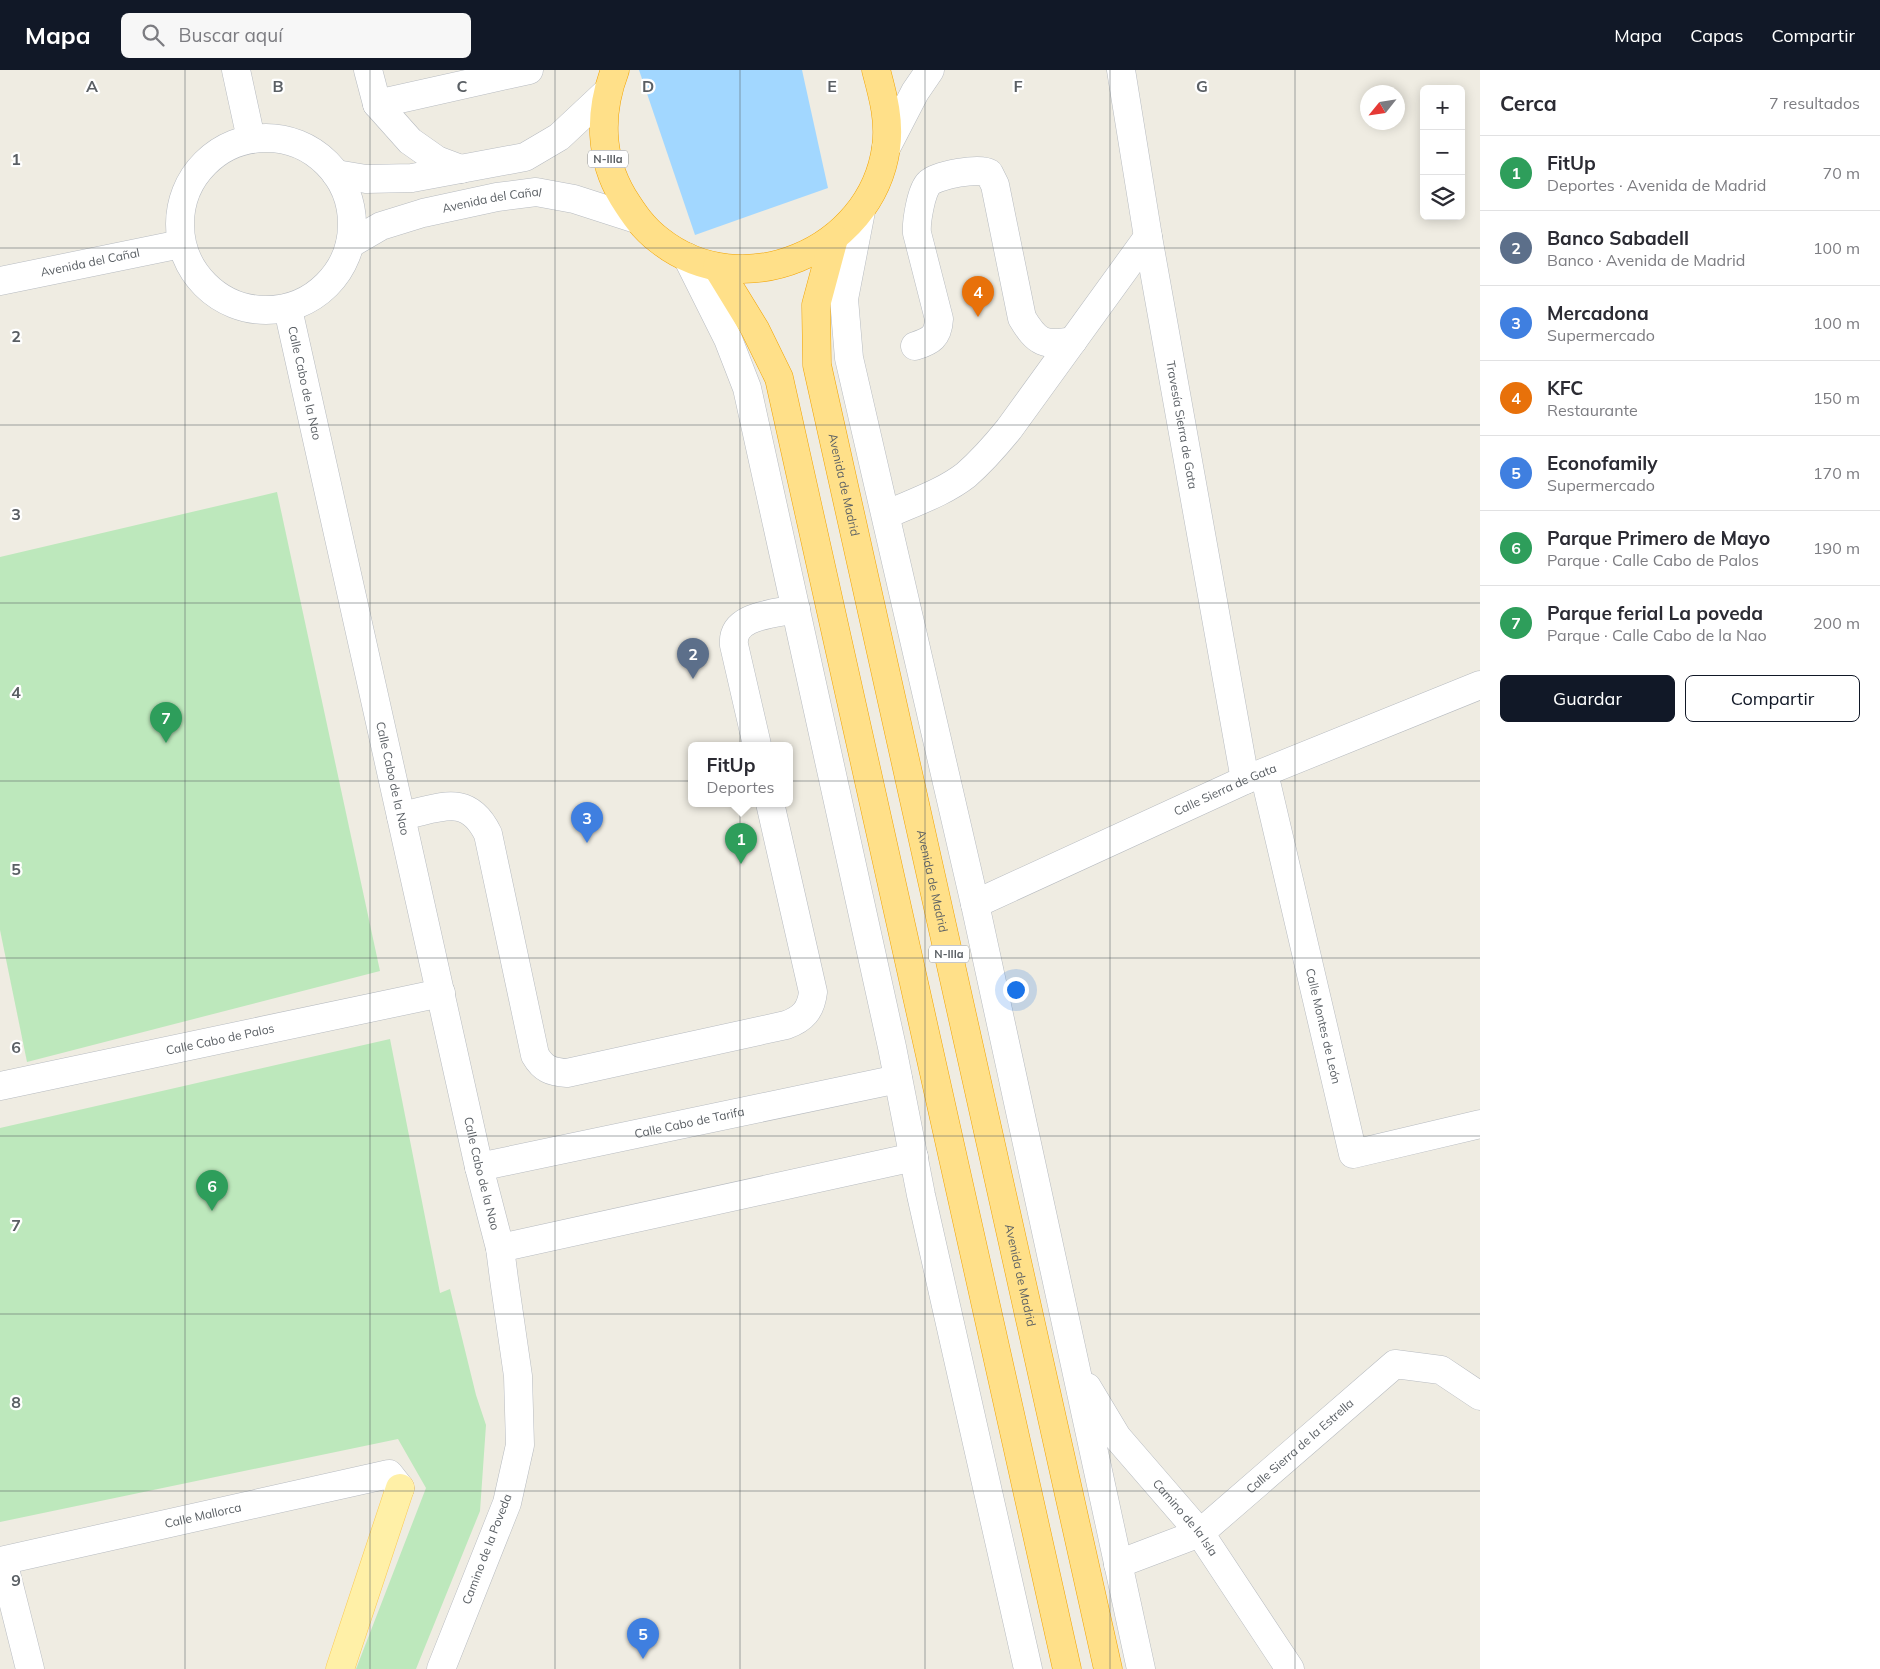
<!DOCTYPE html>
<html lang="es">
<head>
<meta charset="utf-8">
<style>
	body { margin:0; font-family:Mulish,sans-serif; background:#f7f7f7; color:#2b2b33 }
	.controls { position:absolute; right:15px; top:15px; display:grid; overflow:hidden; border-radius:8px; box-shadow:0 2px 12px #0003 }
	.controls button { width:45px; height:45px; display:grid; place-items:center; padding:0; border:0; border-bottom:1px solid #e1e1e2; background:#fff; color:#2b2b33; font:25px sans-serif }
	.compass { position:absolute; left:1360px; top:15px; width:45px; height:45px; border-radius:50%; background:#fff; box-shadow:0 2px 12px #0003; rotate:240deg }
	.you { position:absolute; left:1015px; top:919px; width:18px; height:18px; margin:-12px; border:4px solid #fff; border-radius:50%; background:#1a73e8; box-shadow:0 0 0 8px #1a73e833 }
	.badge { display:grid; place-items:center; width:32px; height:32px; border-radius:50%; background:#111827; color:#fff; font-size:16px; font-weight:700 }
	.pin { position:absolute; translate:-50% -41px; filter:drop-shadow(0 1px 2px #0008) }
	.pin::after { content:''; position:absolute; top:26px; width:18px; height:15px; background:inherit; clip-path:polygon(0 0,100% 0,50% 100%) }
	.popup { position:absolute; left:688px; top:672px; width:105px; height:65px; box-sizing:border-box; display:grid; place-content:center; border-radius:8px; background:#fff; filter:drop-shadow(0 1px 4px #0005); font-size:16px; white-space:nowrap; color:#7c7c81 }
	.popup b { font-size:19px; color:#2b2b33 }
	.popup::after { content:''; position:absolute; left:50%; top:100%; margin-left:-10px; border:10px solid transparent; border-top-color:#fff }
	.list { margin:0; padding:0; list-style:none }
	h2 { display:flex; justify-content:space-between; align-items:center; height:65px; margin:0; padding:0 20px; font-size:21px }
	h2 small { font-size:16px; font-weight:400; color:#7c7c81 }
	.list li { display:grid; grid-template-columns:32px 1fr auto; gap:15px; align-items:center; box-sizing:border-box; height:75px; padding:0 20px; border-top:1px solid #e1e1e2 }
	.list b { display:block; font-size:19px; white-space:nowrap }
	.list p { margin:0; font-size:16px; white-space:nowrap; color:#7c7c81 }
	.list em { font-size:16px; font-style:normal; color:#7c7c81 }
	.actions { display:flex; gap:10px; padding:15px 20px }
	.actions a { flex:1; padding:11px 0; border:1px solid #111827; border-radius:8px; text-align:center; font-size:18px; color:#111827 }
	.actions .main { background:#111827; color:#fff }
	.icon { flex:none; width:28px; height:28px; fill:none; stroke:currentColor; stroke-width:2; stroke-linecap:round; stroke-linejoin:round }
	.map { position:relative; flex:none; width:1480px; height:1599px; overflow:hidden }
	header { display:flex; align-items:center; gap:30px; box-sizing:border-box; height:70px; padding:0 25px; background:#111827; color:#fff }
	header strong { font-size:24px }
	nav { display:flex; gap:28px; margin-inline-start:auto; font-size:18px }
	.search { width:350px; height:45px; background:#f7f7f7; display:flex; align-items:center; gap:12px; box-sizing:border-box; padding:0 18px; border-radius:8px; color:#7c7c81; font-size:19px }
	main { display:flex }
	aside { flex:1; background:#fff }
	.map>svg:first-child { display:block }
	.green { fill:#bde8bc }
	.water { fill:#a2d7ff }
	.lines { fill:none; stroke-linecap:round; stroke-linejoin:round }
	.minor-casing { stroke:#b7bbc0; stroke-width:29 }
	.major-casing { stroke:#fcc94e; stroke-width:29 }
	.highway-casing { stroke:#f1a300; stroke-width:29 }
	.minor { stroke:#fff; stroke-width:28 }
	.major { stroke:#fff0a7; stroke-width:28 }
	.highway { stroke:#ffe089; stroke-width:28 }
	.grid { fill:none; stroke:#5a5f64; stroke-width:1; stroke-opacity:0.55 }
	.labels { text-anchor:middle; stroke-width:4.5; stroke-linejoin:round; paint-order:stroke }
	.shield { fill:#fff; stroke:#8c8f92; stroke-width:1 }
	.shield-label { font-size:11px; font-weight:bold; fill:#5a5f64 }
	.street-label { font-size:12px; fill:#5a5f64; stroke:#fff }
	.grid-label { font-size:16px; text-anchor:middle; font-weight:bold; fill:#5a5f64; stroke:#fff; stroke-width:4.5; stroke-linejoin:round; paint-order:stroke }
</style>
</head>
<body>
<header>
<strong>Mapa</strong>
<div class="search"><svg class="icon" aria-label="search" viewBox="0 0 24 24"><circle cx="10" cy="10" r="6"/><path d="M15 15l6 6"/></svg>Buscar aquí</div>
<nav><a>Mapa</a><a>Capas</a><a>Compartir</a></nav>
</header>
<main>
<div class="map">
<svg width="1480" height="1599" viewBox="0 0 1480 1599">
	<rect width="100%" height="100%" fill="#efece2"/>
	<g class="green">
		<polygon points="277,422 380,901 27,992 0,860 0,487"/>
		<polygon points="390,969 440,1223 450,1219 476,1325 486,1355 480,1441 416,1599 356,1599 426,1418 398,1369 0,1452 0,1058"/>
	</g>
	<polygon class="water" points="639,0 802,0 828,118 695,165"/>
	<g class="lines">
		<g class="minor-casing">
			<g id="minor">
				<polyline points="236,0 251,69"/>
				<polyline points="368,0 377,34 410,71 437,90 461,99"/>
				<path id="s1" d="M1121 0 1148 167 1245 710"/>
				<polyline points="377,34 529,0"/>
				<circle cx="266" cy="154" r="86"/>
				<polyline points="886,78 915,22 930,0"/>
				<polyline points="336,104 366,109 412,108 525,87 559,67 606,23"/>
				<polyline points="861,141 844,229 849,288 975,834 1141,1599"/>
				<path id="s2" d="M350 174 381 156 423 143 497 127 536 122 574 129 636 149"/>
				<polyline points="687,187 728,269 747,318 892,977 921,1125 1028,1599"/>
				<path id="s3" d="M0 211 181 174"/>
				<path id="s4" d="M288 239 479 1097 500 1178 504 1209 518 1306 520 1375 507 1433 441 1599"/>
				<path d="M915 276C931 271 938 267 939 249L917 163C916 153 921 120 929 113 937 105 980 97 989 103L995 115 1022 248C1037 273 1044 276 1073 271"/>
				<path d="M886 445C912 433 943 423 966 405 982 391 996 375 1009 359L1148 167"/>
				<path d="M757 675 734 575C731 545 774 544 796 539"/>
				<path id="s5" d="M1264 703 1353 1084 1480 1054"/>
				<path d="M401 746C439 739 467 721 488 764L535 985C543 999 551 1002 567 1003L786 955C803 949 811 940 813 922L770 733"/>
				<path id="s6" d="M975 834 1245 710 1480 615"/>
				<path id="s7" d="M0 1016 441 923"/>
				<path id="s8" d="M479 1097 898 1009"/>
				<polyline points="500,1178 914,1087"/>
				<path id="s9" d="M1087 1317 1117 1367 1200 1463 1290 1599"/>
				<path id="s10" d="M0 1491 389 1404 400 1418"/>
				<polyline points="3,1491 30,1599"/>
				<path id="s11" d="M1118 1494 1200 1463 1395 1294 1441 1300 1480 1326"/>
			</g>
		</g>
		<g class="major-casing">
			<polyline id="major" points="340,1599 400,1418"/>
		</g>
		<g class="highway-casing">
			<g id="highway">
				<path d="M615 0C599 42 599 87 623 127 633 143 643 158 659 170 742 236 871 182 886 78 890 51 883 26 876 0"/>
				<path id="s12" d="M834 168 816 235 817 295 1108 1599"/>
				<polyline points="717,197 755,259 779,308 1067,1599"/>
			</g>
		</g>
		<use href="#minor" class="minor"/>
		<use href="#major" class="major"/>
		<use href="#highway" class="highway"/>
	</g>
	<path class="grid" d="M185 0V1599M370 0V1599M555 0V1599M740 0V1599M925 0V1599M1110 0V1599M1295 0V1599M0 178H1480M0 355H1480M0 533H1480M0 711H1480M0 888H1480M0 1066H1480M0 1244H1480M0 1421H1480"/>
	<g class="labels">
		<g class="shield">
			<rect x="588" y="80.5" width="40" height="17" rx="4"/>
			<rect x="929" y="875.5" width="40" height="17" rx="4"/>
		</g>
		<g class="shield-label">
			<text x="608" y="93">N-IIIa</text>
			<text x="949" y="888">N-IIIa</text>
		</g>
		<g class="street-label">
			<text dy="4" stroke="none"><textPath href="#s2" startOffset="150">Avenida del Cañal</textPath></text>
			<text dy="4" stroke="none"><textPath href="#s3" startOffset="92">Avenida del Cañal</textPath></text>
			<text dy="4" stroke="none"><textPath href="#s4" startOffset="76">Calle Cabo de la Nao</textPath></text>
			<text dy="4" stroke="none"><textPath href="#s1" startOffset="360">Travesía Sierra de Gata</textPath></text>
			<text dy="4" stroke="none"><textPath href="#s12" startOffset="252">Avenida de Madrid</textPath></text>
			<text dy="4" stroke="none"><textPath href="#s4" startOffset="481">Calle Cabo de la Nao</textPath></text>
			<text dy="4" stroke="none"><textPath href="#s6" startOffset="275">Calle Sierra de Gata</textPath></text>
			<text dy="4" stroke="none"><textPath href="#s12" startOffset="658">Avenida de Madrid</textPath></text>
			<text dy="4" stroke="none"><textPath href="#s5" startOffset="260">Calle Montes de León</textPath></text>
			<text dy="4" stroke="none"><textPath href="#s7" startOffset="225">Calle Cabo de Palos</textPath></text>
			<text dy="4" stroke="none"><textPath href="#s8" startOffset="215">Calle Cabo de Tarifa</textPath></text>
			<text dy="4" stroke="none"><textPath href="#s4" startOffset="886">Calle Cabo de la Nao</textPath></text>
			<text dy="4" stroke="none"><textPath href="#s12" startOffset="1062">Avenida de Madrid</textPath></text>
			<text dy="4" stroke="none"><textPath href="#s11" startOffset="220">Calle Sierra de la Estrella</textPath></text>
			<text dy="4" stroke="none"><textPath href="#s10" startOffset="208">Calle Mallorca</textPath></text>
			<text dy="4" stroke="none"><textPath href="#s9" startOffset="164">Camino de la Isla</textPath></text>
			<text transform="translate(487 1479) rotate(-69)" y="4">Camino de la Poveda</text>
		</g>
	</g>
	<g class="grid-label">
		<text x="92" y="22">A</text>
		<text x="278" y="22">B</text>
		<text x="462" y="22">C</text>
		<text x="648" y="22">D</text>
		<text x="832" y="22">E</text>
		<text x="1018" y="22">F</text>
		<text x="1202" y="22">G</text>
		<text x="16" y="95">1</text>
		<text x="16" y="272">2</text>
		<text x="16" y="450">3</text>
		<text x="16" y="628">4</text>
		<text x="16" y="805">5</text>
		<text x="16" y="983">6</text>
		<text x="16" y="1161">7</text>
		<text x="16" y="1338">8</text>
		<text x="16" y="1516">9</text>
	</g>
</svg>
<div class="controls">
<button>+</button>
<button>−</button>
<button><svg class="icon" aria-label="layers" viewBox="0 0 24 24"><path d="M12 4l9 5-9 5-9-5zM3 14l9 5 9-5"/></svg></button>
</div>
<svg class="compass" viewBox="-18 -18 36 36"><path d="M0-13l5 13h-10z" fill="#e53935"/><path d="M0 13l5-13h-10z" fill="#7c7c81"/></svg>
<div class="you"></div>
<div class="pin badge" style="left:741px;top:794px;background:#2e9e5b">1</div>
<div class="popup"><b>FitUp</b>Deportes</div>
<div class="pin badge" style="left:693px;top:609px;background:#5c6f8a">2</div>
<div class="pin badge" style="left:587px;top:773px;background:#3f7fe0">3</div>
<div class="pin badge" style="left:978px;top:247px;background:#e8710a">4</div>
<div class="pin badge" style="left:643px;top:1589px;background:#3f7fe0">5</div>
<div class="pin badge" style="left:212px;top:1141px;background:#2e9e5b">6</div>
<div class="pin badge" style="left:166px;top:673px;background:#2e9e5b">7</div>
</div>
<aside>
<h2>Cerca<small>7 resultados</small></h2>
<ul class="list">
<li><span class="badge" style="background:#2e9e5b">1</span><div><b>FitUp</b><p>Deportes · Avenida de Madrid</p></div><em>70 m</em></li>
<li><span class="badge" style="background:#5c6f8a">2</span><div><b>Banco Sabadell</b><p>Banco · Avenida de Madrid</p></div><em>100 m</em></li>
<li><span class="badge" style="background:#3f7fe0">3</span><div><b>Mercadona</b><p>Supermercado</p></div><em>100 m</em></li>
<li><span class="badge" style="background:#e8710a">4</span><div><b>KFC</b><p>Restaurante</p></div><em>150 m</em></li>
<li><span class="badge" style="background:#3f7fe0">5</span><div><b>Econofamily</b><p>Supermercado</p></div><em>170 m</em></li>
<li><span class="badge" style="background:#2e9e5b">6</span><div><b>Parque Primero de Mayo</b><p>Parque · Calle Cabo de Palos</p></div><em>190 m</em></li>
<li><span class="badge" style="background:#2e9e5b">7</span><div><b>Parque ferial La poveda</b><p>Parque · Calle Cabo de la Nao</p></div><em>200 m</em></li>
</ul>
<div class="actions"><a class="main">Guardar</a><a>Compartir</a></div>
</aside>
</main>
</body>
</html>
